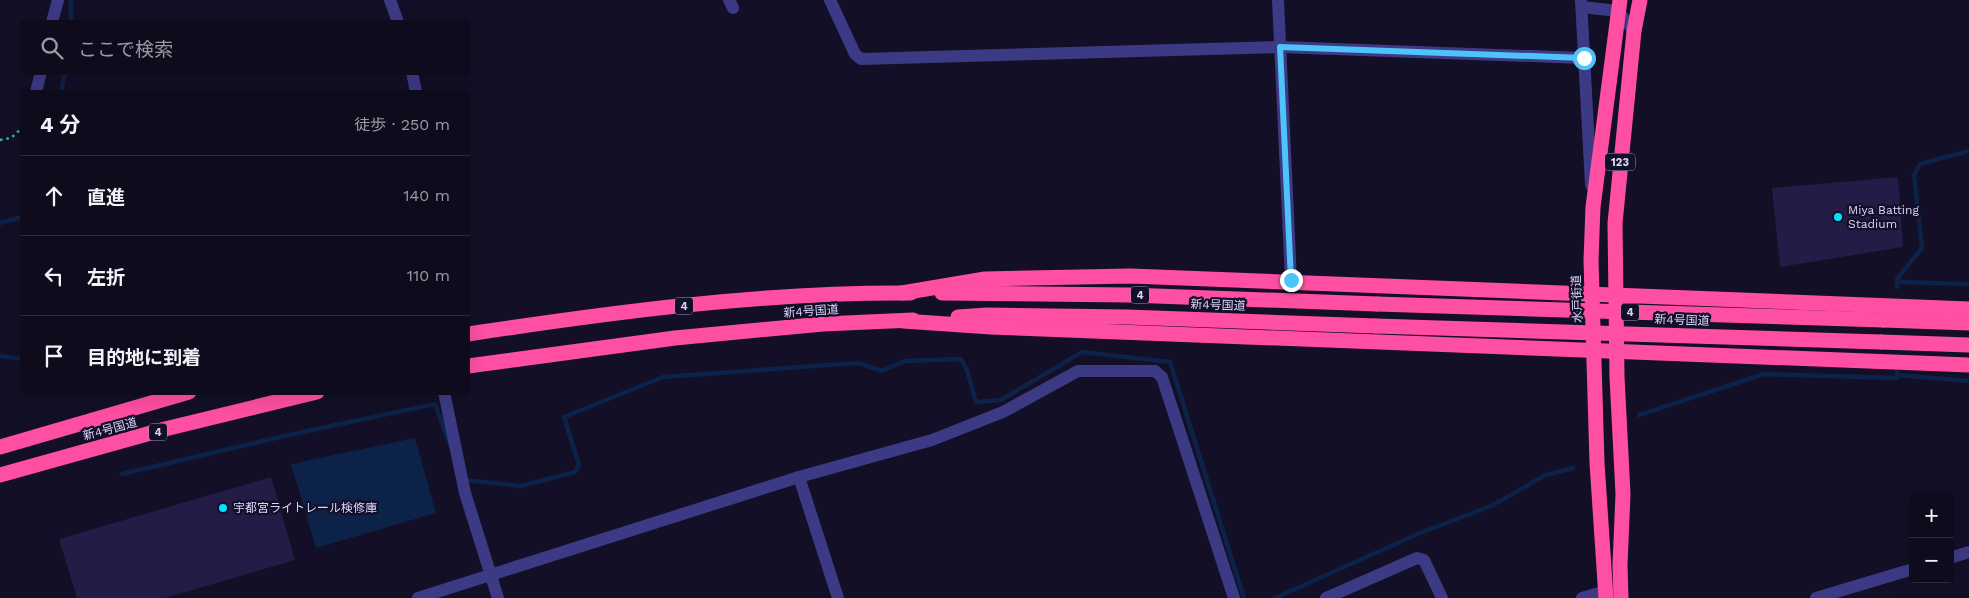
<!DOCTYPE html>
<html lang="ja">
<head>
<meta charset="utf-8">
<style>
	body { margin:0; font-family:"Work Sans","Noto Sans JP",sans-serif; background:#171425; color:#f1f3f6 }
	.controls { position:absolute; right:15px; bottom:15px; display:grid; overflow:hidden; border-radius:5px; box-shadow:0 5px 20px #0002 }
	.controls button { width:45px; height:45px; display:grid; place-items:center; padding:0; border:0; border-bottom:1px solid #2e2b3b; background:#0e0b1c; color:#f1f3f6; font:25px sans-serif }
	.stop { position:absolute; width:15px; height:15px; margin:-11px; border:4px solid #4fc3f7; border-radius:50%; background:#fff }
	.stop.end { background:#4fc3f7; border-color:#fff; box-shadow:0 1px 5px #0008 }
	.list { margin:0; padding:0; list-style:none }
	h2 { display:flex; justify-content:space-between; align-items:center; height:65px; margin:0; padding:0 20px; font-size:21px }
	h2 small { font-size:16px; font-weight:400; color:#9b9ba3 }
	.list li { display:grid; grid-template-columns:32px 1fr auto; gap:15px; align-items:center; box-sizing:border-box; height:80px; padding:0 20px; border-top:1px solid #2e2b3b }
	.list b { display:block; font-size:19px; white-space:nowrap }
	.list em { font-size:16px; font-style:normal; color:#9b9ba3 }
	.icon { flex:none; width:28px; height:28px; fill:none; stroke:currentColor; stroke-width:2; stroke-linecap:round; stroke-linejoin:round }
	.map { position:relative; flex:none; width:1969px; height:598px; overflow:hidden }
	.search { position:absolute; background:#0e0b1c; box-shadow:0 5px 20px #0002; left:20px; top:20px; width:450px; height:55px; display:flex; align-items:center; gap:12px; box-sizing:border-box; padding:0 18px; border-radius:5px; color:#9b9ba3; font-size:19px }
	.panel { position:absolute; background:#0e0b1c; box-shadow:0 5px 20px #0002; left:20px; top:90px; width:450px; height:305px; border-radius:5px }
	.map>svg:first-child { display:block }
	.water { fill:#0c2248 }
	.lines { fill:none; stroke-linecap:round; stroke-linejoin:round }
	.stream { stroke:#0c2248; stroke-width:4.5 }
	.building { fill:#241b47 }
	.path { stroke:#2fb8b0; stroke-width:2.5; stroke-dasharray:2.5 4; stroke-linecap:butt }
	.minor { stroke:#3d3a85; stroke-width:12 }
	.highway { stroke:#ff4fa3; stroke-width:15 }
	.highway-bridge { stroke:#ff4fa3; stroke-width:15 }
	.route { stroke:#4fc3f7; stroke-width:6 }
	.poi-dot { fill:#00e5ff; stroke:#130f26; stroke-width:2 }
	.labels { text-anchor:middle; stroke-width:4.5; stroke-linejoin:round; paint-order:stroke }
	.shield { fill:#130f26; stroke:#9e99be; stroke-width:1 }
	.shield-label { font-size:11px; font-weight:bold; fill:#d9d4ff }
	.poi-label { font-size:12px; fill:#d9d4ff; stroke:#130f26; text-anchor:start }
	.street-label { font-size:12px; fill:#d9d4ff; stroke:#130f26 }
</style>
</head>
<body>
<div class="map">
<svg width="1969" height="598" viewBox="0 0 1969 598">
	<rect width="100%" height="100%" fill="#130f26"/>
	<polygon class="water" points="415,438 436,513 316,548 291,464"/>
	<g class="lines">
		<g class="stream">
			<polyline points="71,22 71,0"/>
			<polyline points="61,92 65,72"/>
			<polyline points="0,223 22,217"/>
			<polyline points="1897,282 1969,284"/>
			<polyline points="1897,287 1897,279 1922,248 1914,175 1920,164 1969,151"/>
			<polyline points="0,356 22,359"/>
			<polyline points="1897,375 1969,381"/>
			<polyline points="1639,415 1764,374 1897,378 1897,372"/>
			<polyline points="122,474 293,434 435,404 450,445"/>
			<polyline points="463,480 521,486 575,472 579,465 564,417 663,377 843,364 859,363 882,371 905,361 961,359 967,370 976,402 1001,400 1082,352 1170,362 1244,598"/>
			<polyline points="1275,598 1420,533 1491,506 1546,475 1573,468"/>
		</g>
	</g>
	<g class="building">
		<polygon points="1898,177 1903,247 1780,267 1772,188"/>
		<polygon points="271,477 295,560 165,598 77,598 59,539"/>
	</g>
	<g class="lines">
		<polyline class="path" points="0,140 11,138 22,128"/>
		<g class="minor">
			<polyline points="390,0 398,22"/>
			<polyline points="729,0 733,8"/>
			<polyline points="830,0 855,54 861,59 1280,47 1584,58"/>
			<polyline points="1278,0 1291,280"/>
			<polyline points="1581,0 1591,185"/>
			<polyline points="1582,7 1618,11 1634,31"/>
			<polyline points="52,22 58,0"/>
			<polyline points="412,72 416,92"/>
			<polyline points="36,92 41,72"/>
			<polyline points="444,392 465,493 498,598"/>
			<polyline points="799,477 838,598"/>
			<polyline points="1950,558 1969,552"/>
			<polyline points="418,598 799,477 932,440 1003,412 1078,371 1155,371 1162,377 1234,598"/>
			<polyline points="1326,598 1417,558 1424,560 1442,598"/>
			<polyline points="1582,598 1606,591"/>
			<polyline points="1816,598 1913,569"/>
		</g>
		<g class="highway">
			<polyline points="902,293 985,279 1131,276 1969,309"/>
			<polyline points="942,293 1129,295 1377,304"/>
			<polyline points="958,317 987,315 1128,317 1376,326"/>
			<polyline points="1883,320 1969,323"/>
			<polyline points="903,321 991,327 1969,365"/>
			<path d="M468 334C614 312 763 292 911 293"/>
			<polyline points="1881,342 1969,345"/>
			<polyline points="468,366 675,338 823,324 913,320"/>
			<polyline points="0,447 189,392"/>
			<polyline points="0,475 165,429 317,392"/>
			<polyline points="1606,598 1597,463 1591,260 1593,207 1620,0"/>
			<polyline points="1621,598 1620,565 1623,494 1617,377 1615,223 1634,31 1640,0"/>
		</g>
		<g class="highway-bridge">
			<polyline points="1377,304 1883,320"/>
			<polyline points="1376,326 1881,342"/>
		</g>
	</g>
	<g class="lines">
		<polyline class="route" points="1291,280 1280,47 1584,58"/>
	</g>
	<g class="poi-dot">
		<circle cx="1838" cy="217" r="5"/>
		<circle cx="223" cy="508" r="5"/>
	</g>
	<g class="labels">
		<g class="shield">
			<rect x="1605" y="153.5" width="30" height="17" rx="4"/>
			<rect x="1131" y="286.5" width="18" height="17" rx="4"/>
			<rect x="675" y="297.5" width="18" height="17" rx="4"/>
			<rect x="1621" y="303.5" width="18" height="17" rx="4"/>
			<rect x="149" y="423.5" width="18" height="17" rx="4"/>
		</g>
		<g class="shield-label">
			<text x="1620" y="166">123</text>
			<text x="1140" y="299">4</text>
			<text x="684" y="310">4</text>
			<text x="1630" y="316">4</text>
			<text x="158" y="436">4</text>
		</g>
		<g class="poi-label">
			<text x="1848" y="214">Miya Batting<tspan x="1848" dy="14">Stadium</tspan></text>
			<text x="233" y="512">宇都宮ライトレール検修庫</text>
		</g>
		<g class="street-label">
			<text transform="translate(1577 299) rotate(-92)" y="4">水戸街道</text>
			<text transform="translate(1218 305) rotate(2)" y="4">新4号国道</text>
			<text transform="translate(811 311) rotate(-4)" y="4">新4号国道</text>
			<text transform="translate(1682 320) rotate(2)" y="4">新4号国道</text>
			<text transform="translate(110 429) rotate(-15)" y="4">新4号国道</text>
		</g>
	</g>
</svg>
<div class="controls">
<button>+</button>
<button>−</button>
</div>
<div class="stop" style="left:1584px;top:58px"></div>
<div class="stop end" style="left:1291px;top:280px"></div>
<div class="search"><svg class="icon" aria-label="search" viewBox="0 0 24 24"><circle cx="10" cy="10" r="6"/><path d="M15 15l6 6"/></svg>ここで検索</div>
<section class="panel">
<h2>4 分<small>徒歩 · 250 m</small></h2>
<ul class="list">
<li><svg class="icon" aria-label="ahead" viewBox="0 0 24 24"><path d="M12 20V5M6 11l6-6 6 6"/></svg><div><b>直進</b></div><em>140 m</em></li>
<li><svg class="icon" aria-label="left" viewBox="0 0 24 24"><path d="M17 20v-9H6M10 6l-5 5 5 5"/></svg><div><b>左折</b></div><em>110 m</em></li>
<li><svg class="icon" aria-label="arrive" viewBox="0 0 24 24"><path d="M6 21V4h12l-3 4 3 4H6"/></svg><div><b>目的地に到着</b></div></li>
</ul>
</section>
</div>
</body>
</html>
